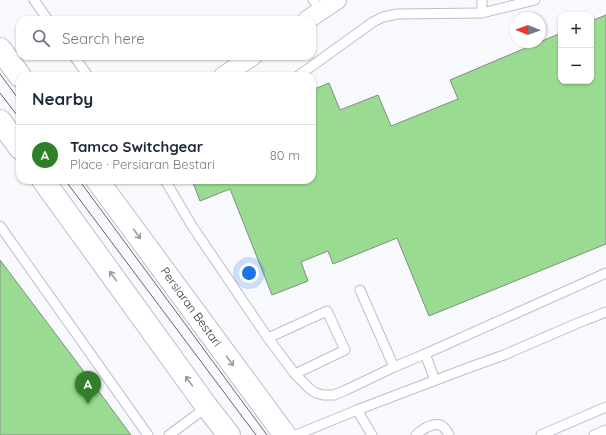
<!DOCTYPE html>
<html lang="en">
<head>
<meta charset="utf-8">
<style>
	body { margin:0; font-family:Quicksand,sans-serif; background:#f2f2f3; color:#1f2937 }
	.controls { position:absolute; right:12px; top:12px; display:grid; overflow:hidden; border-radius:8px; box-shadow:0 1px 3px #0004 }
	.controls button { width:36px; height:36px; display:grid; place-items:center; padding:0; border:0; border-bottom:1px solid #e0e1e3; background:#fff; color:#1f2937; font:20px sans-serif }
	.compass { position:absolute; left:510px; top:12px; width:36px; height:36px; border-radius:50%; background:#fff; box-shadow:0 1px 3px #0004; rotate:271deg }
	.you { position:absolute; left:249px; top:273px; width:14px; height:14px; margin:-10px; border:3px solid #fff; border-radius:50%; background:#1a73e8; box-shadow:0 0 0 6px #1a73e833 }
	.badge { display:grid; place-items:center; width:26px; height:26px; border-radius:50%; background:#307f29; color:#fff; font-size:13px; font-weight:700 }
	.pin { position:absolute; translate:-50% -33px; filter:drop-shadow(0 1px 2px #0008) }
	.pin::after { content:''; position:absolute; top:21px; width:14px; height:12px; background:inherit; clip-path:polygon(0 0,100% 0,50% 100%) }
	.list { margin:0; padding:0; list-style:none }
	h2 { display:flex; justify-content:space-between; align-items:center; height:52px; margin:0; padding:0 16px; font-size:17px }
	h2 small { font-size:13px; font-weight:400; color:#747a83 }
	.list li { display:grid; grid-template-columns:26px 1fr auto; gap:12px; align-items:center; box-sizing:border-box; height:60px; padding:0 16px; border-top:1px solid #e0e1e3 }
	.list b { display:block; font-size:15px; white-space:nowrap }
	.list p { margin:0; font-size:13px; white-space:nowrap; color:#747a83 }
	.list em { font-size:13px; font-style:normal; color:#747a83 }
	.icon { flex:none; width:22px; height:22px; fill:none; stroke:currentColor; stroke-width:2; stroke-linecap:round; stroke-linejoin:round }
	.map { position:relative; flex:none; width:606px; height:435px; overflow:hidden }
	.search { position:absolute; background:#fff; box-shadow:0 1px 3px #0004; left:16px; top:16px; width:300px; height:44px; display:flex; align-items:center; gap:10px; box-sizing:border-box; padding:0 14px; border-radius:12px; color:#747a83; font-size:15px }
	.panel { position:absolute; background:#fff; box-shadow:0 1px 3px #0004; left:16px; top:72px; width:300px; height:112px; border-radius:12px }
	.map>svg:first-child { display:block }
	.building { fill:#99db91; stroke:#838d81 }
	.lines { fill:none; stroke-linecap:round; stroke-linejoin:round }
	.lane-casing { stroke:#bdbece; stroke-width:11 }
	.street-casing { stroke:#bdbece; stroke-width:20 }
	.primary-casing { stroke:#bdbece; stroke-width:24 }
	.lane { stroke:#fff; stroke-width:9 }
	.street { stroke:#fff; stroke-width:18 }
	.primary { stroke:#fff; stroke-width:22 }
	.tram { stroke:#65666b; stroke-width:1 }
	.oneway { stroke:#9a9a9d }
	.labels { text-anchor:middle; stroke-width:3.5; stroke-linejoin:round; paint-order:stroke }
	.street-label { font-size:12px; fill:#34353b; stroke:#fff }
</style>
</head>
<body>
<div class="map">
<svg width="606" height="435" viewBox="0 0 606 435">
	<rect width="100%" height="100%" fill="#f8f9fc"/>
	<g class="building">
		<polygon points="606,15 606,244 429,316 397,238 333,264 328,251 301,262 308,281 272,295 230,189 200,201 192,180 312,180 312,90 329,83 340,110 378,95 391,126 458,99 450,80 561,33 561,81 591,81 591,21"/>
		<polygon points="0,260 94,385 131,435 0,435"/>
	</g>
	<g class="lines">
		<g class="lane-casing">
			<g id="lane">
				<polyline points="34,0 48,20"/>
				<polyline points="313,0 321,10"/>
				<polyline points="482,0 482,13 535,0"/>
				<polyline points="74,56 88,76"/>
				<polyline points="298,76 373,22 383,17 397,14 482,13"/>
				<polyline points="165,180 192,226 268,338 295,374 345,350 327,311 268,338"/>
				<polyline points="0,226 148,435"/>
				<polyline points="360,290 394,367 425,354 606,273"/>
				<polyline points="425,354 435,380"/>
				<polyline points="295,374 310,389 316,393 323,395 334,395 346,390 394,367"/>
				<polyline points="357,410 372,435"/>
				<polyline points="169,435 207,407"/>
				<polyline points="296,435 357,410 465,369 504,355 578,323 606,312"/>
				<path d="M416 435C419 431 423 430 427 427 439 422 443 424 449 435"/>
				<polyline points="541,435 606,407"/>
				<polyline points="594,435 606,430"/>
			</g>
		</g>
		<g class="street-casing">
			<g id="street">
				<polyline points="307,20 337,0"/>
				<polyline points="223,76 253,56"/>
			</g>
		</g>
		<g class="primary-casing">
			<g id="primary">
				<polyline points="0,49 20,76"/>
				<polyline points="0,121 20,148"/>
				<polyline points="43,180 207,407 229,435"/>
				<polyline points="97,180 285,435"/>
			</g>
		</g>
		<use href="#lane" class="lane"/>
		<use href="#street" class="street"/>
		<use href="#primary" class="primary"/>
		<g class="tram">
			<polyline points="0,74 20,101"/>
			<polyline points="0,93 20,119"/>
			<polyline points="65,180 256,435"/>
			<polyline points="79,180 267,435"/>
		</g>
	</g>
	<defs><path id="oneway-shaft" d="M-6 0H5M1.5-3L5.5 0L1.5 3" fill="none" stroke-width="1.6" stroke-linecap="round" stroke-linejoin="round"/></defs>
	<g class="oneway">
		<use href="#oneway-shaft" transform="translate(137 234) rotate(54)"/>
		<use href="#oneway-shaft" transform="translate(113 276) rotate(-126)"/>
		<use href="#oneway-shaft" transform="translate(230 361) rotate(54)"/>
		<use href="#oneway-shaft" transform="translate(189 381) rotate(-126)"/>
	</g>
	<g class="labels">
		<g class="street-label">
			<text transform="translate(191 307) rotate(54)" y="4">Persiaran Bestari</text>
		</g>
	</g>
</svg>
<div class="controls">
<button>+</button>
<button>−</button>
</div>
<svg class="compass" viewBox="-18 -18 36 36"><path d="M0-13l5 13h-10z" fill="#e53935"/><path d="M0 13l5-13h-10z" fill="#747a83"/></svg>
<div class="you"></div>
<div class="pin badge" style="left:88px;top:404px">A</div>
<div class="search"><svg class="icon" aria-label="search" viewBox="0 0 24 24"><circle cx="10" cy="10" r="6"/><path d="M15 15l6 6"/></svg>Search here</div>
<section class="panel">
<h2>Nearby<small></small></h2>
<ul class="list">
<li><span class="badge">A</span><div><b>Tamco Switchgear</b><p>Place · Persiaran Bestari</p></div><em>80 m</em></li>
</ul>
</section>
</div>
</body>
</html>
